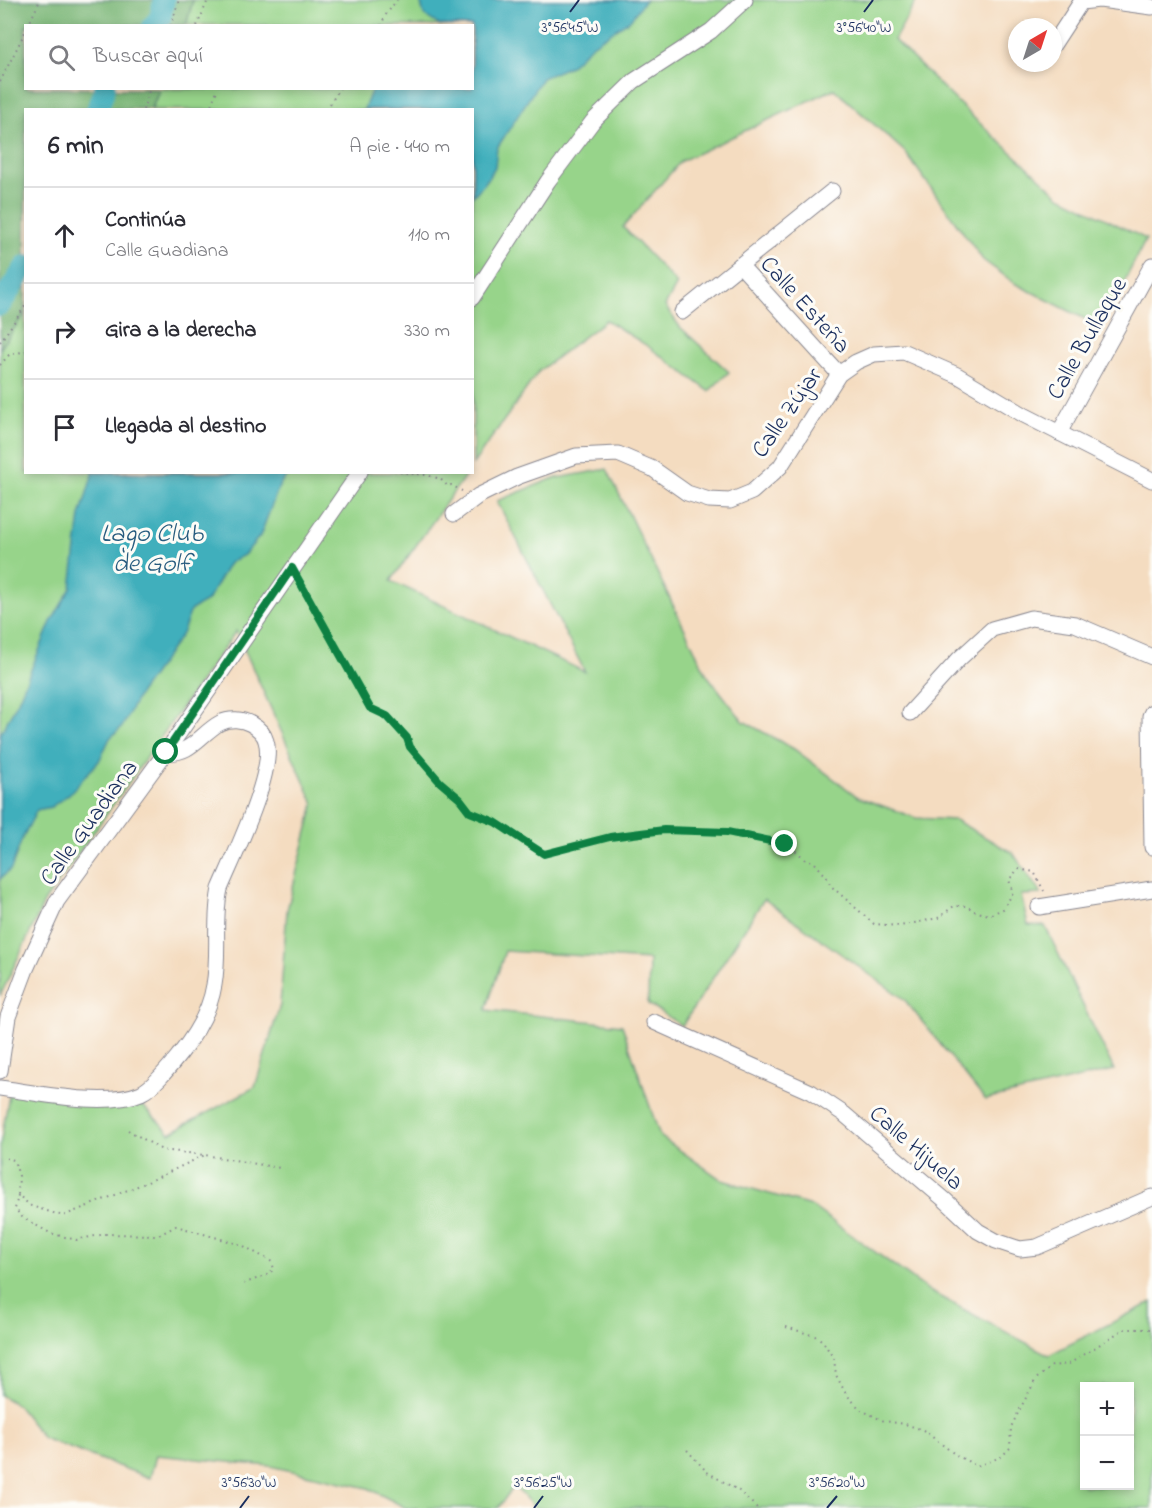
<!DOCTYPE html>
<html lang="es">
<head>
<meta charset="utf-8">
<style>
	body { margin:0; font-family:"Indie Flower",sans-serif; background:#f7f7f7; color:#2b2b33 }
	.controls { position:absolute; right:18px; bottom:18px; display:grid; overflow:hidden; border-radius:0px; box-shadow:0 3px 9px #0003 }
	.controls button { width:54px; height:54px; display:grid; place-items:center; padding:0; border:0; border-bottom:2px solid #e1e1e2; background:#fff; color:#2b2b33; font:30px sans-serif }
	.compass { position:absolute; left:1008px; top:18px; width:54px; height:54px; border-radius:50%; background:#fff; box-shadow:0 3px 9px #0003; rotate:39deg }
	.stop { position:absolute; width:18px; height:18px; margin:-14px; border:4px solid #0b8043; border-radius:50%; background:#fff }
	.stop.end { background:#0b8043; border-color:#fff; box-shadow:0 2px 6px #0008 }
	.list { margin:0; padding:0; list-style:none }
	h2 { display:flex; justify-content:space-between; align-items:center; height:78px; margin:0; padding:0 24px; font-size:26px }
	h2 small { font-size:20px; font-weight:400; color:#7c7c81 }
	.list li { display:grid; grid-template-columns:39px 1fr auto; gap:18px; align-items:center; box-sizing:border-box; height:96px; padding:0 24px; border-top:2px solid #e1e1e2 }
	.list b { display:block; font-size:22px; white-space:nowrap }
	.list p { margin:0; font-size:20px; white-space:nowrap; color:#7c7c81 }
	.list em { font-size:20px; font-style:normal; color:#7c7c81 }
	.icon { flex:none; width:33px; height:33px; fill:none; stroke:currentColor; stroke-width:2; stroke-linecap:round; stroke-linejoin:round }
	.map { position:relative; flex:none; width:1152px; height:1508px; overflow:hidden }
	.search { position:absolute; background:#fff; box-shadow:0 3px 9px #0003; left:24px; top:24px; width:450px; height:66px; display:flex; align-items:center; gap:15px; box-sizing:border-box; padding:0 21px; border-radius:0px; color:#7c7c81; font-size:22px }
	.panel { position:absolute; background:#fff; box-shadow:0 3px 9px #0003; left:24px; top:108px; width:450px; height:366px; border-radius:0px }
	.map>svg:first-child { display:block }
	.green { fill:#97d48a; stroke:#598274; stroke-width:1.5; fill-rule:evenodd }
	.forest { fill:#79b676; stroke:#4a726a; stroke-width:1.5 }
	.water { fill:#40afbc; stroke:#2e6f8d; stroke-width:1.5 }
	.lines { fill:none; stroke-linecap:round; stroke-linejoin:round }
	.river { stroke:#40afbc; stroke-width:22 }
	.minor-casing { stroke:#88868f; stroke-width:17 }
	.path { stroke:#88868f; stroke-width:2; stroke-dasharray:1.5 4.5; stroke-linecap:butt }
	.minor { stroke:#fff; stroke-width:15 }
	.route { stroke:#0b8043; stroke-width:8 }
	.ticks { fill:none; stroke:#1b2f5e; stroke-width:2 }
	.labels { text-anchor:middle; stroke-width:6; stroke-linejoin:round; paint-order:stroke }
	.street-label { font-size:24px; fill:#1b2f5e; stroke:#fdfcf7 }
	.water-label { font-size:26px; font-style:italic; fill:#285c7f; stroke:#fdfcf7 }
	.ticks-label { font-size:15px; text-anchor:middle; fill:#1b2f5e; stroke:#fdfcf7; stroke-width:6; stroke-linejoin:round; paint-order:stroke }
</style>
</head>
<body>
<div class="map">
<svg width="1152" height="1508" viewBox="0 0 1152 1508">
	<rect width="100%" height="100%" fill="#fdfcf7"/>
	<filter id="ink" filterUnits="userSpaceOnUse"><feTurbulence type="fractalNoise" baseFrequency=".0167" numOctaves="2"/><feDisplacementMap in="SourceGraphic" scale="12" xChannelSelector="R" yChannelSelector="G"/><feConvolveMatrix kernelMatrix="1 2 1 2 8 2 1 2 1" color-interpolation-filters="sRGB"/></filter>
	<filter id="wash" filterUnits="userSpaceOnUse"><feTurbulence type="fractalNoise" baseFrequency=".008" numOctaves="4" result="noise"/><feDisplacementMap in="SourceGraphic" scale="24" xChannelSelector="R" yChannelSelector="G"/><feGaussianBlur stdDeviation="1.35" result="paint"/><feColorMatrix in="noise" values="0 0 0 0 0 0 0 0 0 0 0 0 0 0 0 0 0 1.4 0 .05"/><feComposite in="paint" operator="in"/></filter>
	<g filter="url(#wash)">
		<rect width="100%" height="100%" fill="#f4dcc0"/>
		<g class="green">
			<polygon points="193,0 917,0 894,40 975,119 1060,196 1146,239 1101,327 1016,284 983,260 905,152 834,89 681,161 623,227 677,284 665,306 680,327 729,372 709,391 646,345 606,320 539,371 473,464 472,110 151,110 160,89 472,88 472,26 186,25"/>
			<path d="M25 309 26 472 467 473 391 581 585 672 497 501 552 479 607 469 707 675 743 721 794 749 858 797 916 818 955 820 1013 853 1041 894 1021 895 1028 925 1045 926 1114 1070 985 1100 904 999 764 899 682 1026 648 1004 649 960 505 951 486 1010 622 1025 660 1136 722 1180 811 1206 931 1292 1049 1355 1152 1302V1508H535L514 1486 498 1508H406L368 1488 270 1466 156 1455 150 1478 43 1438 17 1405 0 1395V1145L10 1090 89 1104 140 1103 170 1133 255 1087 280 1005 287 910 314 804 236 631 45 901 0 996V347ZM1084 1386H1130V1486H1084Z"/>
		</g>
		<polygon class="forest" points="0,0 193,0 186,25 26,26 26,88 160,89 151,109 26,110 25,313 0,349"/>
		<g class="water">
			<polygon points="420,0 645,0 630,20 592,45 570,66 542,78 497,148 495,167 485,183 473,196 472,110 364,109 372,89 472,88 472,26 439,25 424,15"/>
			<polygon points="93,473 289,473 280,484 260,536 244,555 229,563 207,601 191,610 182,634 138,696 122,727 110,738 99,761 69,794 51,807 37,810 22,839 11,869 0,879 0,735 18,701 51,622 71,588 80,516"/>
		</g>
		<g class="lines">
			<g class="river">
				<polyline points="153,26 160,18 164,0"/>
				<polyline points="97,110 105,88"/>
				<polyline points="0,305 26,266"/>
			</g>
		</g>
	</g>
	<g filter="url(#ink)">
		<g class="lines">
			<g class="minor-casing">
				<g id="minor">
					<polyline points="1100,0 1152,7"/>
					<polyline points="1053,45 1081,2 1099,0"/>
					<polyline points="740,265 839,374"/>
					<polyline points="472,298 548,181 593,121 634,81 711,31 745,0"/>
					<polyline points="682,312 832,191"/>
					<polyline points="1059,433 1152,265"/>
					<polyline points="454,514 478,496 517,477 576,456 618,454 653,469 687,493 709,500 730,501 752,492 780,467 839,374 856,362 874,354 904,352 957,375 1024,415 1152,480"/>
					<polyline points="1152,712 1150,716 1152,847"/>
					<polyline points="910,713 959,659 992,629 1031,618 1075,624 1152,657"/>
					<polyline points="1039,907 1152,889"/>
					<polyline points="654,1022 811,1092 844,1114 945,1200 978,1231 996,1241 1020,1249 1037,1247 1152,1197"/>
					<polyline points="0,1071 8,1017 26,969 57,901 166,752 360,472"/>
					<path d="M0 1088C37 1093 107 1108 141 1093 154 1087 171 1065 180 1054 196 1034 210 1010 214 985 220 953 213 920 220 889 233 858 276 770 266 741 264 733 258 728 251 724 242 719 230 718 220 723 201 733 190 756 166 752"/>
				</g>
			</g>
			<g class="path">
				<polyline points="28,26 40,0"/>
				<polyline points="171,26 179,0"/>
				<polyline points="197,26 208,0"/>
				<polyline points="381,26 385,16 397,0"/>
				<polyline points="0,82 26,30"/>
				<polyline points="143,110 150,88"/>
				<polyline points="209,110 218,88"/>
				<polyline points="330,110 330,104 340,88"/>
				<polyline points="0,342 26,305"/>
				<polyline points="0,365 9,355 26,351"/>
				<path d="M400 472C415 475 440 473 447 486L451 485 462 491"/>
				<path d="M301 584 370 708 387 716 407 738 410 747 440 782 460 799 470 812 495 822 544 853C567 850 589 841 612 837 660 829 707 828 755 838 774 842 792 843 804 859L814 862 826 876 831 886 874 924 900 926 938 918 954 906H967L974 911 989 915 1003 909 1013 893 1009 880 1018 869 1034 872 1044 891"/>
				<polyline points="128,1130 162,1150 205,1155 280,1168"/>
				<polyline points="6,1158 14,1160 19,1176 18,1195 31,1206 63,1216 150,1181 205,1155"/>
				<polyline points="18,1195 15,1209 23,1218 50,1233 76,1240 105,1234 159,1235 176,1226 242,1245 272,1262 274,1269 267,1275 240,1285"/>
				<polyline points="786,1327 818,1337 824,1343 834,1359 836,1375 846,1394 861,1410 884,1421 905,1424 923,1430 956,1455 977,1466 1001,1457 1010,1448 1011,1427 1020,1409 1036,1379 1052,1366 1069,1364 1124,1329 1152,1329"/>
				<polyline points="687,1450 707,1472 739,1491 757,1508"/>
			</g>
			<use href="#minor" class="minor"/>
		</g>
	</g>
	<g class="lines" filter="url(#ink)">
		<polyline class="route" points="166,752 292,568 370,708 387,716 407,738 410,747 440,782 460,799 470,812 495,822 544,854 610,837 664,830 727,832 785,844"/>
	</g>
	<path class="ticks" d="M570 12 579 0M864 12 873 0M240 1508 249 1496M534 1508 543 1496M827 1508 837 1496"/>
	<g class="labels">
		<g class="street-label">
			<text transform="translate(806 304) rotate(48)" y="8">Calle Esteña</text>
			<text transform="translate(1086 338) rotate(-60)" y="8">Calle Bullaque</text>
			<text transform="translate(786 412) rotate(-55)" y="8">Calle Zújar</text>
			<text transform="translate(88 822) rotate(-54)" y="8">Calle Guadiana</text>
			<text transform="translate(917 1147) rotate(41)" y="8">Calle Hijuela</text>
		</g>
		<g class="water-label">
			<text x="152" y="541">Lago Club<tspan x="152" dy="30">de Golf</tspan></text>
		</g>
	</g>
	<g class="ticks-label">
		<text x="864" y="32">3°56'40"W</text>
		<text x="570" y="32">3°56'45"W</text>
		<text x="249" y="1487">3°56'30"W</text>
		<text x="543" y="1487">3°56'25"W</text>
		<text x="837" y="1487">3°56'20"W</text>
	</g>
</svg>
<div class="controls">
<button>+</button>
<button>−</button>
</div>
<svg class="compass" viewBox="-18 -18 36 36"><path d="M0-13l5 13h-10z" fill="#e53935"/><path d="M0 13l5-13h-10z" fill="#7c7c81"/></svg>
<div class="stop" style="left:166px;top:752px"></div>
<div class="stop end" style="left:785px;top:844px"></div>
<div class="search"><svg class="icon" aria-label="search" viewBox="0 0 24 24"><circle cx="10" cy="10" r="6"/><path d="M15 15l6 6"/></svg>Buscar aquí</div>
<section class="panel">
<h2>6 min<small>A pie · 440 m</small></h2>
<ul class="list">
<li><svg class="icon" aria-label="ahead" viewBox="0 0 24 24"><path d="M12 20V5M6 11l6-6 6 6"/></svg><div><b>Continúa</b><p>Calle Guadiana</p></div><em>110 m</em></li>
<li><svg class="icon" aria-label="right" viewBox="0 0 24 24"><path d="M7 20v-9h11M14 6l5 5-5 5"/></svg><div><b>Gira a la derecha</b></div><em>330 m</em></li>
<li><svg class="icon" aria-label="arrive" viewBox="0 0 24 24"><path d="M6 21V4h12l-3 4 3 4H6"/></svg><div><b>Llegada al destino</b></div></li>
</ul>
</section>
</div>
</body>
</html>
